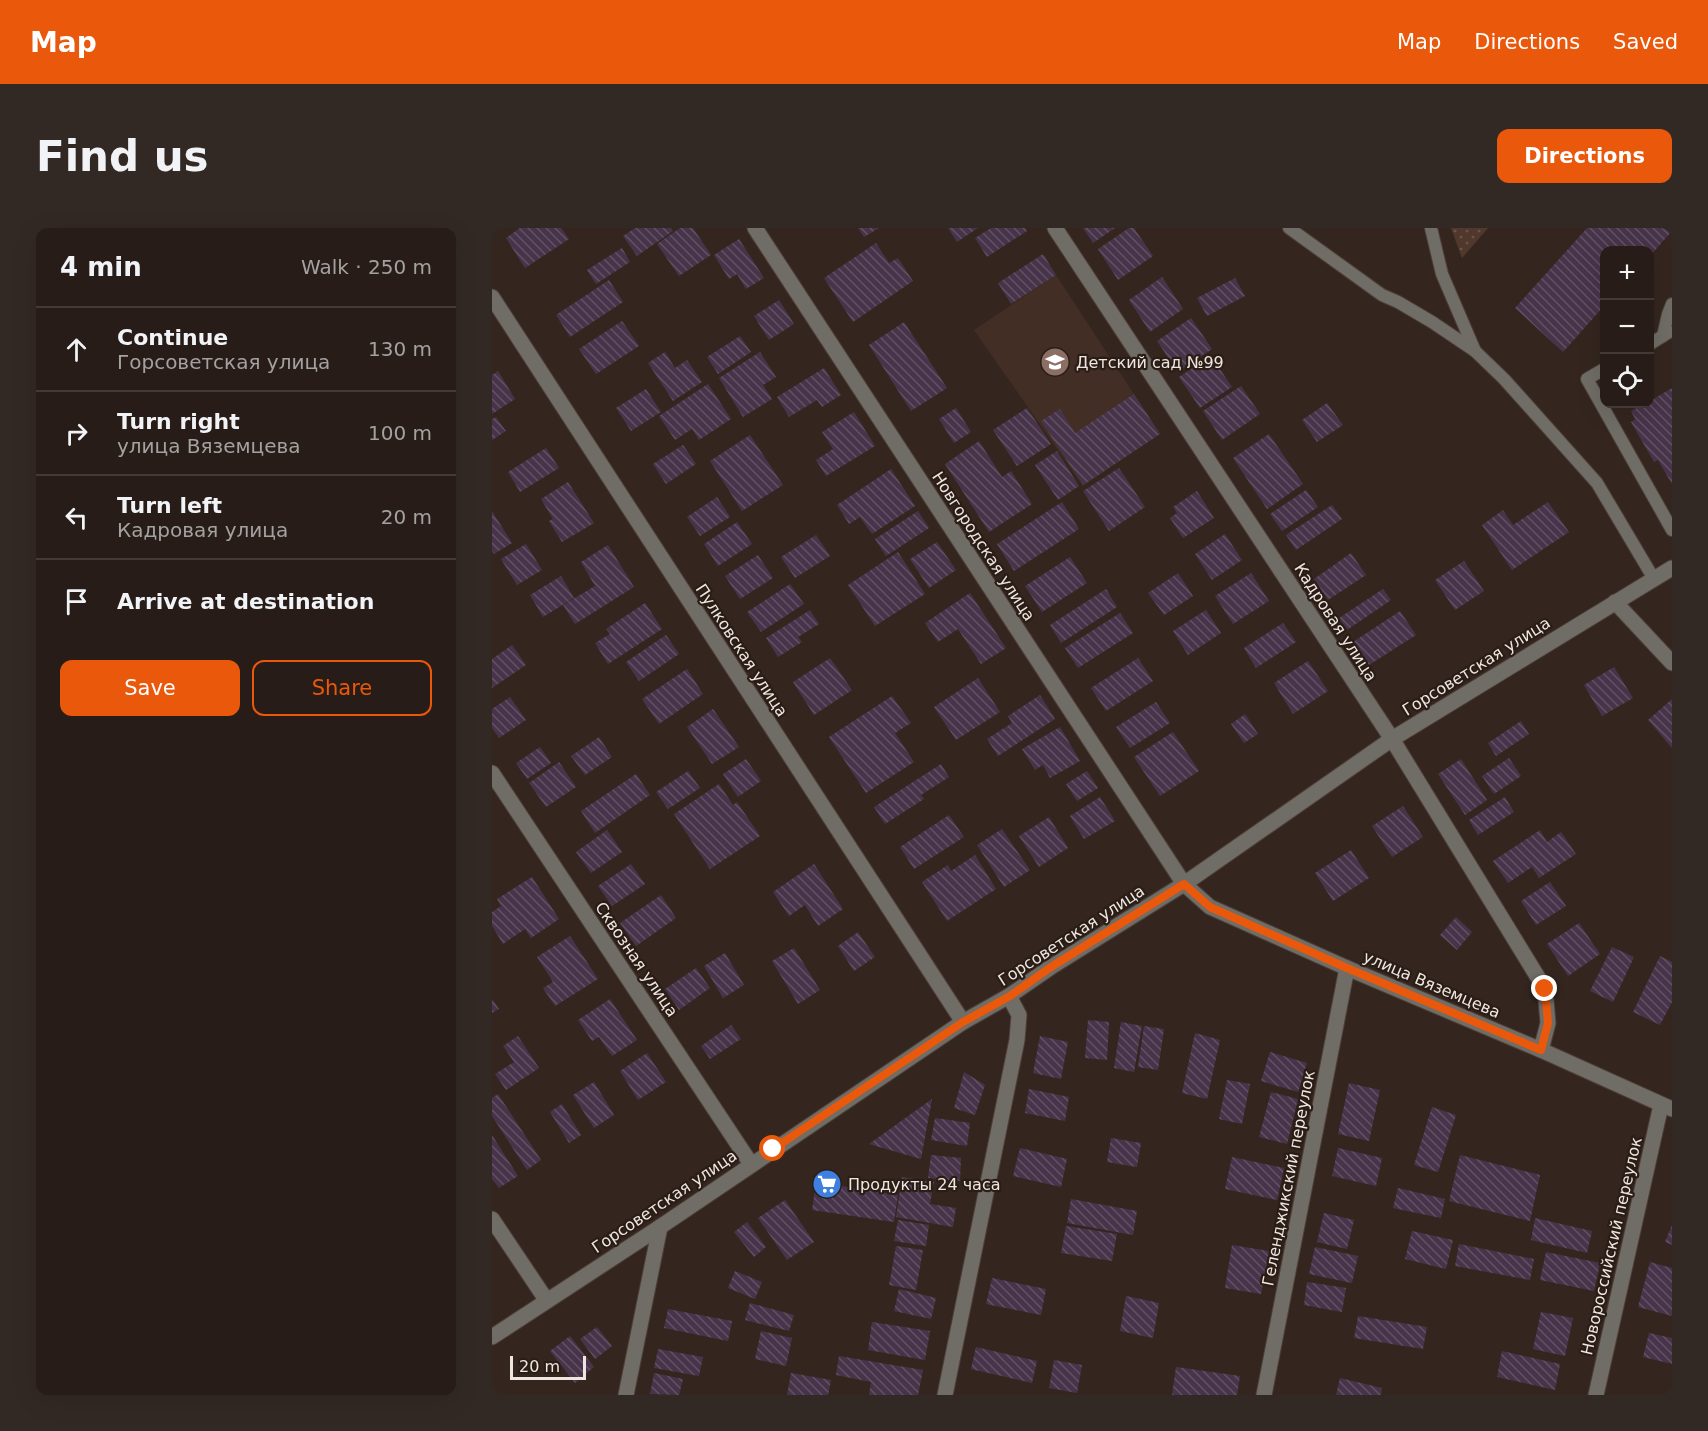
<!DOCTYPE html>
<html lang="en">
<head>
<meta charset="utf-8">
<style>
	body { margin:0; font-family:"DejaVu Sans",sans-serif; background:#332924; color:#f1f3f6 }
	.controls { position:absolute; right:18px; top:18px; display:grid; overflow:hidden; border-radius:12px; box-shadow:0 6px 24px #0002 }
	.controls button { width:54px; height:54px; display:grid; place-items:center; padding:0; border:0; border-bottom:2px solid #433a36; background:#271c17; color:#f1f3f6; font:30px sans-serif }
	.scale { position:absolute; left:18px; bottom:15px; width:76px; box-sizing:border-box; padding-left:6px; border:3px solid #efe6e1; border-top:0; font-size:16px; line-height:21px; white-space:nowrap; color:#efe6e1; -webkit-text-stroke:4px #2a1d16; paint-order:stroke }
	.stop { position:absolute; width:18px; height:18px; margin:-14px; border:4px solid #ea580c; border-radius:50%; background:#fff }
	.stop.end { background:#ea580c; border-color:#fff; box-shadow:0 2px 6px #0008 }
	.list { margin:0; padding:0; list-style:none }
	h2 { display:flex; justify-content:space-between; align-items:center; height:78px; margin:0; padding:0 24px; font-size:26px }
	h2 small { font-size:20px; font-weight:400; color:#a4a1a1 }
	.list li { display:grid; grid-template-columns:39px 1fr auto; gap:18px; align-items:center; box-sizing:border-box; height:84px; padding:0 24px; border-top:2px solid #433a36 }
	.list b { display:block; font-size:22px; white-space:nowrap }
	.list p { margin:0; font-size:20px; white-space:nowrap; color:#a4a1a1 }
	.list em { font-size:20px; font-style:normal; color:#a4a1a1 }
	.actions { display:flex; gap:12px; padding:18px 24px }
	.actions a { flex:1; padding:14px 0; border:2px solid #ea580c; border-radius:12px; text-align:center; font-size:21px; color:#ea580c }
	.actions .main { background:#ea580c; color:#fff }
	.icon { flex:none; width:33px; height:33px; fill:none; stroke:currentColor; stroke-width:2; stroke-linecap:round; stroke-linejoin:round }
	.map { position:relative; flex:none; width:1180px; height:1167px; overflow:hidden; border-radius:12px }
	header { display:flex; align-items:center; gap:36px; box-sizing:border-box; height:84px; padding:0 30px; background:#ea580c; color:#fff }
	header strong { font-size:28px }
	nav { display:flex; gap:33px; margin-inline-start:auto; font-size:21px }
	.intro { display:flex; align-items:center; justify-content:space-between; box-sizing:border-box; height:144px; padding:0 36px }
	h1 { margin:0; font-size:42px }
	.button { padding:15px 27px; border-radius:12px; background:#ea580c; color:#fff; font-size:21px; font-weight:700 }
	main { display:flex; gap:36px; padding:0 36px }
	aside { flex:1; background:#271c17; border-radius:12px; box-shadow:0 6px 24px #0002 }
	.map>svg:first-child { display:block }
	.built { fill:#422e24 }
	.park { fill:url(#park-dots) }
	.building { fill:url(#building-back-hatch) }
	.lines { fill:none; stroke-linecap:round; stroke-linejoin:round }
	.service-casing { stroke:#4e413a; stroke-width:14 }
	.minor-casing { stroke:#4e413a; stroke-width:17 }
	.tertiary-casing { stroke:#4e413a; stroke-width:17 }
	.service { stroke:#706d66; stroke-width:12 }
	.minor { stroke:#706d66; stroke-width:15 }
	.tertiary { stroke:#706d66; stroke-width:15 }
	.route { stroke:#ea580c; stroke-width:8 }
	.labels { text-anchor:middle; stroke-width:4.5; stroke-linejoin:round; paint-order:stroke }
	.poi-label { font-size:16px; fill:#efe6e1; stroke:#2a1d16; text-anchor:start }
	.street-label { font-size:16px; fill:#efe6e1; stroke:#2a1d16 }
</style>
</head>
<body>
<header>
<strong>Map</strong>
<nav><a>Map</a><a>Directions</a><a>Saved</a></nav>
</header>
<div class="intro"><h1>Find us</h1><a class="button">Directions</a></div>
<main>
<aside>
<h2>4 min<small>Walk · 250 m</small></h2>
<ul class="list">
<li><svg class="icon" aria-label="ahead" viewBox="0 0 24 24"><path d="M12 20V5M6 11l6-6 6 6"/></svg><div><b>Continue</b><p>Горсоветская улица</p></div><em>130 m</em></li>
<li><svg class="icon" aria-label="right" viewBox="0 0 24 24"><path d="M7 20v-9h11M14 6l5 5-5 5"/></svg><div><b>Turn right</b><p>улица Вяземцева</p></div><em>100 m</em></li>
<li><svg class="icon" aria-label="left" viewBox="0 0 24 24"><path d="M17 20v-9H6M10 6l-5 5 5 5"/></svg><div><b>Turn left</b><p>Кадровая улица</p></div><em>20 m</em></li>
<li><svg class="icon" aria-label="arrive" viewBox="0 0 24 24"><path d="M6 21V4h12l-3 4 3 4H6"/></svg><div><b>Arrive at destination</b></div></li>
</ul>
<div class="actions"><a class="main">Save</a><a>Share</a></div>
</aside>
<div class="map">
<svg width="1180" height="1167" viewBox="0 0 1180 1167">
	<defs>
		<pattern id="park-dots" width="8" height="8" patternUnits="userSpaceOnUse" patternTransform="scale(1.5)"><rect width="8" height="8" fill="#51382c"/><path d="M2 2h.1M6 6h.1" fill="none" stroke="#6a554a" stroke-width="1.8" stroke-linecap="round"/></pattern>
		<pattern id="building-back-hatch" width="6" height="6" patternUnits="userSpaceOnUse" patternTransform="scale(1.5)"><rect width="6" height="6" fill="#47344a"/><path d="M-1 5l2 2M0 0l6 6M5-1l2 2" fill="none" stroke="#625164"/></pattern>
	</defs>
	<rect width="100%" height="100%" fill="#34261f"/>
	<polygon class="built" points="564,47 668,206 591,258 482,102"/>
	<polygon class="park" points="959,0 996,0 970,30"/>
	<g class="building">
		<polygon points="28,0 69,0 77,11 33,40 14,10"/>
		<polygon points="143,0 179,0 181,3 145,28 131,8"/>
		<polygon points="188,0 201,0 219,27 187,48 165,16"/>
		<polygon points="366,0 387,0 372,9"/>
		<polygon points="456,0 486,0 465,14"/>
		<polygon points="499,0 533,0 535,3 495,29 483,10"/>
		<polygon points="591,0 623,0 601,15"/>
		<polygon points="637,0 642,0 661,28 626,52 606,21"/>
		<polygon points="1095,0 1180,0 1180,3 1158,28 1158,22 1112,22 1112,78 1071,124 1023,80"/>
		<polygon points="247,11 272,50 254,61 245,46 237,51 222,27"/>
		<polygon points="384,15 397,35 406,30 421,53 361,94 332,50"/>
		<polygon points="130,20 138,34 104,56 95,42"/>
		<polygon points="551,26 564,47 519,76 506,55"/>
		<polygon points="670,49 691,81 658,104 637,72"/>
		<polygon points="743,50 753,68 715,88 705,70"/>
		<polygon points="117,52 131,74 78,109 64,87"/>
		<polygon points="287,72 302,96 277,112 262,88"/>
		<polygon points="699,90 720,121 686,144 665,113"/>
		<polygon points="130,93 147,118 104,146 87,121"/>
		<polygon points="412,94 455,160 419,183 377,117"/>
		<polygon points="248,108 259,124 226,146 215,129"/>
		<polygon points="173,124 183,140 195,132 210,154 181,173 156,135"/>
		<polygon points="268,124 284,149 271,157 280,171 251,189 227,150"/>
		<polygon points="719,128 740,159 708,180 687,149"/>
		<polygon points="332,140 349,167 330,179 325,172 297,189 285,169"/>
		<polygon points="6,143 23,171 0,186 0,147"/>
		<polygon points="216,156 239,191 207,212 200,201 183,212 167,188"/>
		<polygon points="749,158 768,186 730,212 711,183"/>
		<polygon points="1180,160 1180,256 1166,232 1162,234 1139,194 1143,191 1139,183 1152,176 1158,176 1158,173"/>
		<polygon points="154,161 169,184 139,203 124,180"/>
		<polygon points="642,166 668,206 591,257 549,193 568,181 583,205"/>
		<polygon points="835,175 851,197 825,214 810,192"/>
		<polygon points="464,180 479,204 462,215 447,191"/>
		<polygon points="535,180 559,216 525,238 501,202"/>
		<polygon points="362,184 383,218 334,248 324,232 341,221 330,204"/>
		<polygon points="4,189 14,203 0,212 0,191"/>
		<polygon points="777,206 811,256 775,281 741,230"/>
		<polygon points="258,207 291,257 250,283 218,233"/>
		<polygon points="487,213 510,249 519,243 540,276 497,304 453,236"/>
		<polygon points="191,217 204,236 174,256 161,236"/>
		<polygon points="54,220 67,240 28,264 16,244"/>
		<polygon points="565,223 587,258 566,272 543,237"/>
		<polygon points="627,240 653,279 617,303 591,263"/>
		<polygon points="399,241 423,278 380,306 368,289 357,296 345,277"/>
		<polygon points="76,254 102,295 70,314 57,293 61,291 49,271"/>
		<polygon points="814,262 826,279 790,303 778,286"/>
		<polygon points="705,263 722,290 691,310 678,290 685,285 681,279"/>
		<polygon points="225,269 238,289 208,308 195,289"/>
		<polygon points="570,274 587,301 522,343 505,316"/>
		<polygon points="1056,274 1077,304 1020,342 990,297 1011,282 1021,297"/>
		<polygon points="840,277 850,291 804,322 794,307"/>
		<polygon points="0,283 20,315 2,326 0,323"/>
		<polygon points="426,283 437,300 394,328 383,311"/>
		<polygon points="245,294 260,316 226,338 212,316"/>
		<polygon points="733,306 750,332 720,352 703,326"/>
		<polygon points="324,307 338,328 303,350 289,329"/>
		<polygon points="445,314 464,342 437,360 418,331"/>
		<polygon points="34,316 50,342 25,357 9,331"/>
		<polygon points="116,317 142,359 83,396 71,377 103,358 89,334"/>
		<polygon points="406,324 433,366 383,398 356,357"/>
		<polygon points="859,325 874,347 836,372 822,351"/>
		<polygon points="266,327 281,350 248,371 233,348"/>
		<polygon points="578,329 595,355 550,384 533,358"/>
		<polygon points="972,333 992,363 963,382 943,352"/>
		<polygon points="686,345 701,368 672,387 656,365"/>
		<polygon points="759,345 777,373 741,396 723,368"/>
		<polygon points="69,348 82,370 51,389 38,367"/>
		<polygon points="298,356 312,376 269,404 255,384"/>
		<polygon points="614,361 625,379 569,415 558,397"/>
		<polygon points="891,361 899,372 855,402 847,390"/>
		<polygon points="478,365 514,420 489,436 466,401 446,414 433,395"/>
		<polygon points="153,375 170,401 116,436 103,415 118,406 114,401"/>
		<polygon points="318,382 327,396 306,409 310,414 286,429 274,410"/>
		<polygon points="714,382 729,405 696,427 681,403"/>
		<polygon points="908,383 924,407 877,437 861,414"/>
		<polygon points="628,385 641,405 586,440 573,420"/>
		<polygon points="791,395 804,414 764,440 752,420"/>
		<polygon points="174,407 187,426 147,453 134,434"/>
		<polygon points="20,417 34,437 0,460 0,431"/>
		<polygon points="338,430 360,462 322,487 301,454"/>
		<polygon points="646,430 661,453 614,483 599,460"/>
		<polygon points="816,433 836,463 801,486 782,455"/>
		<polygon points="1122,439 1141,470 1110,488 1092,457"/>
		<polygon points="195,441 211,466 167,496 150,471"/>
		<polygon points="486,450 508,484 464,512 442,479"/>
		<polygon points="548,467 563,491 506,528 495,511 520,495 516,488"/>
		<polygon points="400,468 419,495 403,505 422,534 374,565 337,509"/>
		<polygon points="18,469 34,492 7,510 0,500 0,481"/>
		<polygon points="1180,471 1180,520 1156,492"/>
		<polygon points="664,474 678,495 638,520 624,499"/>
		<polygon points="221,481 247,519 220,536 195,499"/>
		<polygon points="753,486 766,506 752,515 739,496"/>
		<polygon points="1029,493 1037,506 1004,528 996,515"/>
		<polygon points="568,499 588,533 558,550 551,537 543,542 530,521"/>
		<polygon points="681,504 707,543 668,568 642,529"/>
		<polygon points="107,509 120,529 93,547 79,528"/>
		<polygon points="48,519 59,535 35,551 24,535"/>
		<polygon points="1017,530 1029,548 1002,566 990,548"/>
		<polygon points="254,531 269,553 246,569 231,546"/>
		<polygon points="969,531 995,572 973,587 946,546"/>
		<polygon points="67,534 84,559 54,579 37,555"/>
		<polygon points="449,536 457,549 429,567 432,571 393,596 382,579"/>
		<polygon points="196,543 208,560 176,581 164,564"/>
		<polygon points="595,543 606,560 585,573 574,556"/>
		<polygon points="144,546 158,567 103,605 89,583"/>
		<polygon points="227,556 241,577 245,574 268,608 218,641 182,586"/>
		<polygon points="608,569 623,593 592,611 578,588"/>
		<polygon points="1013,569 1022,584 986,607 977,592"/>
		<polygon points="911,578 931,609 900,629 880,598"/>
		<polygon points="457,587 472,609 422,641 408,619"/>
		<polygon points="557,589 576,620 547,639 527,608"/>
		<polygon points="510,601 538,642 512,659 485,617"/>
		<polygon points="115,602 130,624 99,645 84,624"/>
		<polygon points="1048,602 1055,614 1069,604 1084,626 1047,650 1040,639 1016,655 1001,633"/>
		<polygon points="859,622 877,650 841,673 823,645"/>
		<polygon points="483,627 504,661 455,693 430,654 456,637 459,643"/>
		<polygon points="139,636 153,656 120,678 106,658"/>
		<polygon points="322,636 351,681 326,698 313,677 297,688 281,664"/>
		<polygon points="40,649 67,691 39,710 33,701 11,716 0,698 0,684 9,678 5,671"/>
		<polygon points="1058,654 1074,678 1044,697 1029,673"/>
		<polygon points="169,667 184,690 144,718 128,695"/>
		<polygon points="964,689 980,704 965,722 948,707"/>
		<polygon points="1087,695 1108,726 1076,748 1055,716"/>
		<polygon points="366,704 383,729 362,743 346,718"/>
		<polygon points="78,708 106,751 63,778 51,760 61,754 45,729"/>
		<polygon points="1120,719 1142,729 1121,774 1098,763"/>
		<polygon points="302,720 328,762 306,776 280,733"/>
		<polygon points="233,725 252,757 231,770 212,738"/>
		<polygon points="1168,728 1180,734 1180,774 1168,797 1141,784"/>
		<polygon points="204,740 218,760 187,782 173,761"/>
		<polygon points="0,771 7,781 0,785"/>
		<polygon points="118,771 145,812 120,828 107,809 100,813 86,792"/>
		<polygon points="596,792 617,794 615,832 593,830"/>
		<polygon points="629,794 650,798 642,844 622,840"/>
		<polygon points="239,797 249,811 218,831 209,818"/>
		<polygon points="652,798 672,801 666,842 646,839"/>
		<polygon points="703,805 728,812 715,871 690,865"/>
		<polygon points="26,808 47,840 14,862 3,846 22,834 11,818"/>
		<polygon points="548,808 576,814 569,851 541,845"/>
		<polygon points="778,824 815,835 806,864 769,853"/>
		<polygon points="155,825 174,854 146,872 128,843"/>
		<polygon points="472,844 493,857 483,887 462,880"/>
		<polygon points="735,852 758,856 750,896 727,891"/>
		<polygon points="102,854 122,887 102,900 81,867"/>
		<polygon points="857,855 888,862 877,913 846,906"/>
		<polygon points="537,861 577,869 573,893 533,885"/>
		<polygon points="779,864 806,871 795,916 767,909"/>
		<polygon points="6,866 49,932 35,942 0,888 0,870"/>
		<polygon points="440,871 429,931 377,916"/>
		<polygon points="70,876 89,907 77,915 58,884"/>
		<polygon points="940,879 964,887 946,944 922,937"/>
		<polygon points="443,890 478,895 475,918 439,912"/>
		<polygon points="0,907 26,948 7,960 0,951"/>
		<polygon points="619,910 649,915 645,939 615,934"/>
		<polygon points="528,920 575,931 569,959 521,948"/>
		<polygon points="846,920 890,930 884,958 840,948"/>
		<polygon points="439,927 469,930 468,953 436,950"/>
		<polygon points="968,927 1048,947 1038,993 957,973"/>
		<polygon points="740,929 792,940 785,972 733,961"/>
		<polygon points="410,949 442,954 438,976 464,980 461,999 404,989"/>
		<polygon points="324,954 406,967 402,994 320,982"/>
		<polygon points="906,960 953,971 949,990 901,980"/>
		<polygon points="579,971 645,983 641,1007 575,995"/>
		<polygon points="293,972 322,1014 295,1032 266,990"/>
		<polygon points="832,985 862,992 855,1021 825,1014"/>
		<polygon points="1043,990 1100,1003 1095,1025 1039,1012"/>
		<polygon points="406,992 437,997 434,1018 402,1013"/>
		<polygon points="255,994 274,1019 262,1029 242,1004"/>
		<polygon points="1180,997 1180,1017 1173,1014"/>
		<polygon points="574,998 625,1006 620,1033 569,1025"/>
		<polygon points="920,1003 961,1012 954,1041 913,1031"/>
		<polygon points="967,1016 1042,1031 1038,1052 963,1038"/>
		<polygon points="740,1017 777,1023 769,1066 733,1060"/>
		<polygon points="404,1018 431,1022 424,1062 397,1057"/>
		<polygon points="823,1019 866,1028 860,1055 817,1046"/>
		<polygon points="1054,1024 1108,1035 1102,1063 1048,1052"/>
		<polygon points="1158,1034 1180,1040 1180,1088 1146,1079"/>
		<polygon points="243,1043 270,1054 263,1071 236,1060"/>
		<polygon points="500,1050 554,1061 549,1087 494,1076"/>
		<polygon points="815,1054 854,1060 850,1084 812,1077"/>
		<polygon points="407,1061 444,1070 439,1091 402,1083"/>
		<polygon points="634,1068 667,1075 661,1110 628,1103"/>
		<polygon points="258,1075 302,1087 297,1103 253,1092"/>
		<polygon points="176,1081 240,1093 236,1113 172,1100"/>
		<polygon points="1049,1084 1081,1090 1073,1128 1041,1121"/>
		<polygon points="866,1088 935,1099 931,1121 862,1110"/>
		<polygon points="380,1094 438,1103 433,1132 376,1122"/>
		<polygon points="105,1099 120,1118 103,1131 88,1111"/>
		<polygon points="269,1103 300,1110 294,1138 263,1131"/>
		<polygon points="1157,1105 1180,1110 1180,1136 1151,1129"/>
		<polygon points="78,1108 102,1139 83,1155 58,1123"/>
		<polygon points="484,1119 545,1133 540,1155 479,1141"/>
		<polygon points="166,1121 211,1129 207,1148 162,1140"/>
		<polygon points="1010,1123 1068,1136 1063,1162 1005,1149"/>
		<polygon points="347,1128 431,1142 426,1167 377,1167 379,1154 344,1147"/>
		<polygon points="562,1132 590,1137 585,1165 557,1160"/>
		<polygon points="684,1139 748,1148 745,1167 680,1167"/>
		<polygon points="162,1145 191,1151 187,1167 158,1166"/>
		<polygon points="299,1145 339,1152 336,1167 295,1167"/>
		<polygon points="848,1150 890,1160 889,1167 844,1167"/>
	</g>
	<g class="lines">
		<g class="service-casing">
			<g id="service">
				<polyline points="797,0 890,67 906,74 940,94 983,123 1012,151 1105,255 1162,351"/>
				<polyline points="939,0 950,46 983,123"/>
				<polyline points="1171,108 1176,86 1180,76"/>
				<polyline points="1158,116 1177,104"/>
				<polyline points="1112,141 1095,151 1180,302"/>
			</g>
		</g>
		<g class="minor-casing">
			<g id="minor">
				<polyline points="263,0 692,656"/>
				<polyline points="563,0 900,511 1053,761 1056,795 1049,822"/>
				<polyline points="0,69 471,794"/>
				<polyline points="1123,374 1180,435"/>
				<polyline points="0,545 259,936"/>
				<polyline points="0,991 55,1073"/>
				<polyline points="134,1167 168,999"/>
				<polyline points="772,1167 855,740"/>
				<polyline points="1104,1167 1169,877"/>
			</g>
		</g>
		<g class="tertiary-casing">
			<g id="tertiary">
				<polyline points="692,656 718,679 855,740 1049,822 1180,881"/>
				<polyline points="0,1109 168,999 471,794 517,768 559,739 692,656 900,511 1180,340"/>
				<polyline points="453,1167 525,812 527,787 517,768"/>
			</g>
		</g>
		<use href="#service" class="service"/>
		<use href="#minor" class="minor"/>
		<use href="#tertiary" class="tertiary"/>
	</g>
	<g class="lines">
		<polyline class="route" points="281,921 471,794 518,768 559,739 692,656 718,679 855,740 1049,822 1056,795 1053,761"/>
	</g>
	<defs>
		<g id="school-disc" transform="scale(1.5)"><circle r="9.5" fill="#8d6e63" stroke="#2a1d16"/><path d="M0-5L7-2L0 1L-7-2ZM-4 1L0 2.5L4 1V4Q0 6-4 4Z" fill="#fff"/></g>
		<g id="supermarket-disc" transform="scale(1.5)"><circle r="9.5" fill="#3f7fe0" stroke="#2a1d16"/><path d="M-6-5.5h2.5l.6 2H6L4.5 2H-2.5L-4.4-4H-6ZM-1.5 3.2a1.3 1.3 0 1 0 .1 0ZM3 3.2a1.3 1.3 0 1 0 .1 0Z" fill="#fff"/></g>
	</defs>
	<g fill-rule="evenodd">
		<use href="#school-disc" x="563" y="134"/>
		<use href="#supermarket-disc" x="335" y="956"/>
	</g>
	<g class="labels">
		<g class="poi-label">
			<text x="584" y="140">Детский сад №99</text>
			<text x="356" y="962">Продукты 24 часа</text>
		</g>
		<g class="street-label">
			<text transform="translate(492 318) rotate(57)" y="6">Новгородская улица</text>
			<text transform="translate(844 394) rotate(57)" y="6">Кадровая улица</text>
			<text transform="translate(250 422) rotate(57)" y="6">Пулковская улица</text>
			<text transform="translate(984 438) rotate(-32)" y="6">Горсоветская улица</text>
			<text transform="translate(579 707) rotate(-33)" y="6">Горсоветская улица</text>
			<text transform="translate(145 731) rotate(56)" y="6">Сквозная улица</text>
			<text transform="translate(940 756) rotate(23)" y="6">улица Вяземцева</text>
			<text transform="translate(796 950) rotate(-79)" y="6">Геленджикский переулок</text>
			<text transform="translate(172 973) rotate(-34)" y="6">Горсоветская улица</text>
			<text transform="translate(1119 1018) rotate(-77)" y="6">Новороссийский переулок</text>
		</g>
	</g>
</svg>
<div class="controls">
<button>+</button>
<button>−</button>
<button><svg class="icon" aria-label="locate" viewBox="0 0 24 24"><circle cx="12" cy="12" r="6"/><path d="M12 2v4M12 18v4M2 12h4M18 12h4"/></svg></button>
</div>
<div class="scale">20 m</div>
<div class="stop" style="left:281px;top:921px"></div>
<div class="stop end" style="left:1053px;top:761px"></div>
</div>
</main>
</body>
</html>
